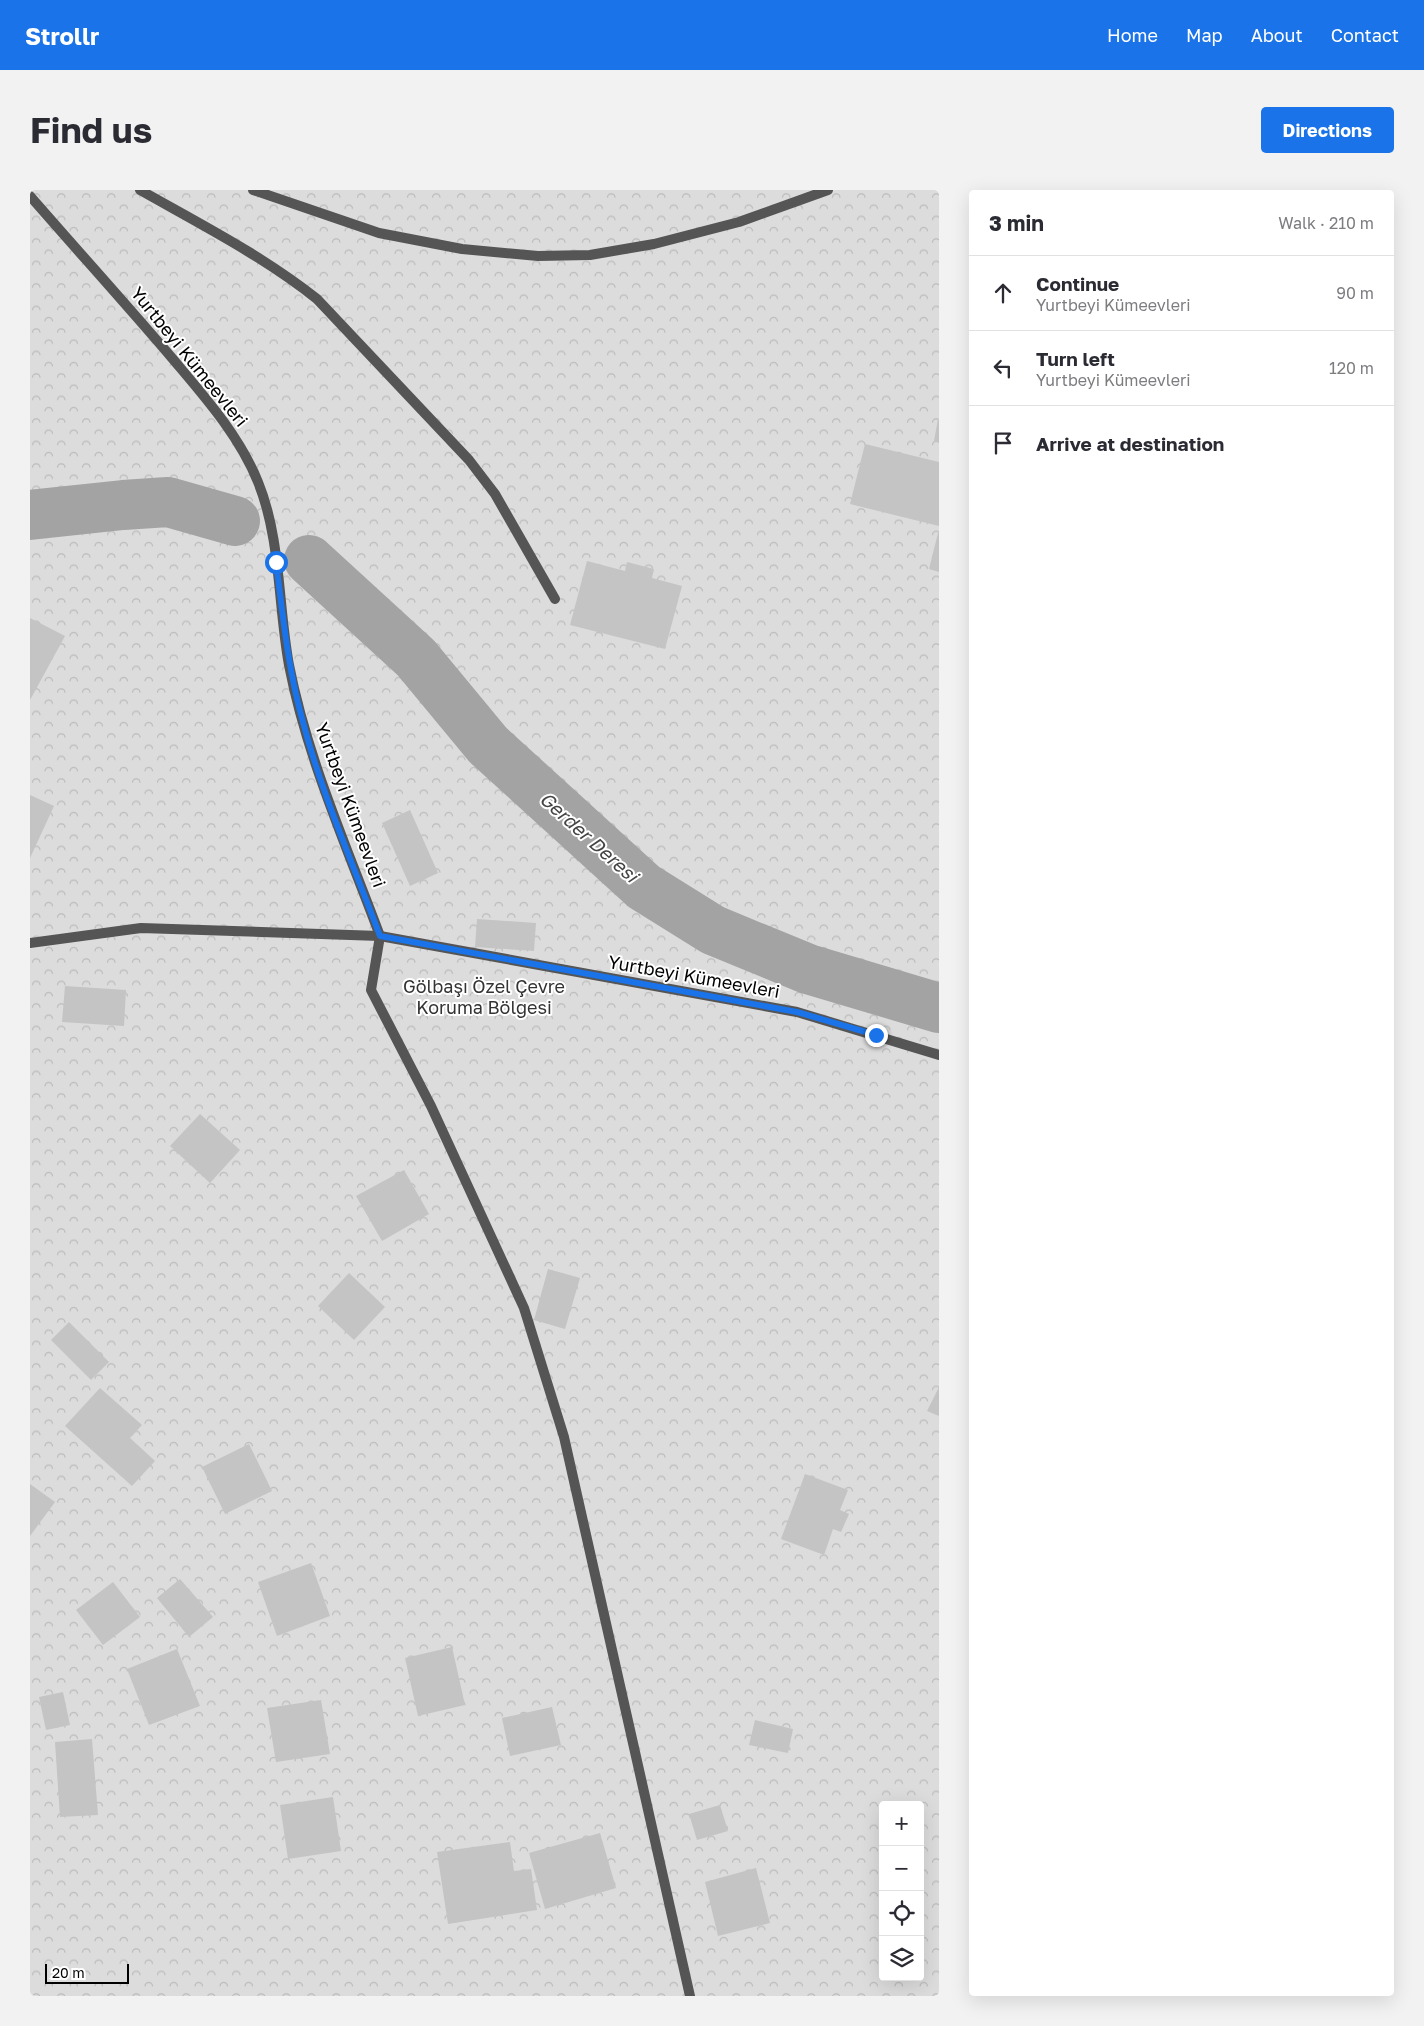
<!DOCTYPE html>
<html lang="en">
<head>
<meta charset="utf-8">
<style>
	body { margin:0; font-family:"Golos Text",sans-serif; background:#f2f2f3; color:#2b2b33 }
	.controls { position:absolute; right:15px; bottom:15px; display:grid; overflow:hidden; border-radius:5px; box-shadow:0 5px 20px #0002 }
	.controls button { width:45px; height:45px; display:grid; place-items:center; padding:0; border:0; border-bottom:1px solid #e1e1e2; background:#fff; color:#2b2b33; font:25px sans-serif }
	.scale { position:absolute; left:15px; bottom:12px; width:84px; box-sizing:border-box; padding-left:5px; border:2px solid #000; border-top:0; font-size:14px; line-height:18px; white-space:nowrap; color:#000; -webkit-text-stroke:4px #fff; paint-order:stroke }
	.stop { position:absolute; width:15px; height:15px; margin:-11px; border:4px solid #1a73e8; border-radius:50%; background:#fff }
	.stop.end { background:#1a73e8; border-color:#fff; box-shadow:0 1px 5px #0008 }
	.list { margin:0; padding:0; list-style:none }
	h2 { display:flex; justify-content:space-between; align-items:center; height:65px; margin:0; padding:0 20px; font-size:21px }
	h2 small { font-size:16px; font-weight:400; color:#7c7c81 }
	.list li { display:grid; grid-template-columns:32px 1fr auto; gap:15px; align-items:center; box-sizing:border-box; height:75px; padding:0 20px; border-top:1px solid #e1e1e2 }
	.list b { display:block; font-size:19px; white-space:nowrap }
	.list p { margin:0; font-size:16px; white-space:nowrap; color:#7c7c81 }
	.list em { font-size:16px; font-style:normal; color:#7c7c81 }
	.icon { flex:none; width:28px; height:28px; fill:none; stroke:currentColor; stroke-width:2; stroke-linecap:round; stroke-linejoin:round }
	.map { position:relative; flex:none; width:909px; height:1806px; overflow:hidden; border-radius:5px }
	header { display:flex; align-items:center; gap:30px; box-sizing:border-box; height:70px; padding:0 25px; background:#1a73e8; color:#fff }
	header strong { font-size:24px }
	nav { display:flex; gap:28px; margin-inline-start:auto; font-size:18px }
	.intro { display:flex; align-items:center; justify-content:space-between; box-sizing:border-box; height:120px; padding:0 30px }
	h1 { margin:0; font-size:35px }
	.button { padding:12px 22px; border-radius:5px; background:#1a73e8; color:#fff; font-size:18px; font-weight:700 }
	main { display:flex; gap:30px; padding:0 30px }
	aside { flex:1; background:#fff; border-radius:5px; box-shadow:0 5px 20px #0002 }
	.map>svg:first-child { display:block }
	.forest { fill:url(#forest-crowns); fill-rule:evenodd }
	.lines { fill:none; stroke-linecap:round; stroke-linejoin:round }
	.river { stroke:#a3a3a3; stroke-width:50 }
	.building { fill:#c4c4c4 }
	.minor { stroke:#555; stroke-width:10 }
	.tertiary { stroke:#555; stroke-width:10 }
	.route { stroke:#1a73e8; stroke-width:6 }
	.labels { text-anchor:middle; stroke-width:4; stroke-linejoin:round; paint-order:stroke }
	.street-label { font-size:18px; fill:#000; stroke:#fff }
	.park-label { font-size:18px; fill:#333; stroke:#fff }
	.water-label { font-size:19px; font-style:italic; fill:#444; stroke:#fff }
</style>
</head>
<body>
<header>
<strong>Strollr</strong>
<nav><a>Home</a><a>Map</a><a>About</a><a>Contact</a></nav>
</header>
<div class="intro"><h1>Find us</h1><a class="button">Directions</a></div>
<main>
<div class="map">
<svg width="909" height="1806" viewBox="0 0 909 1806">
	<defs>
		<pattern id="forest-crowns" width="20" height="18" patternUnits="userSpaceOnUse" patternTransform="scale(1.25)"><rect width="20" height="18" fill="#dcdcdc"/><path d="M2 6a3 3 0 1 1 6 0M12 15a3 3 0 1 1 6 0" fill="none" stroke="#bbb"/></pattern>
	</defs>
	<rect width="100%" height="100%" fill="#fff"/>
	<path class="forest" d="M0 0H909V1806H0ZM853 1615H890V1787H853Z"/>
	<g class="lines">
		<g class="river">
			<polyline points="0,325 93,315 138,312 205,331"/>
			<polyline points="279,370 386,468 458,555 614,697 683,740 778,779 909,818"/>
		</g>
	</g>
	<g class="building">
		<polygon points="908,229 909,229 909,252 904,251"/>
		<polygon points="835,254 909,272 909,336 820,314"/>
		<polygon points="908,343 909,343 909,382 899,379"/>
		<polygon points="557,371 595,381 597,372 624,379 622,388 652,396 635,459 540,435"/>
		<polygon points="0,428 35,446 0,510"/>
		<polygon points="0,605 24,616 0,668"/>
		<polygon points="380,620 408,683 380,696 352,633"/>
		<polygon points="447,729 506,733 504,761 445,757"/>
		<polygon points="35,796 96,800 94,836 32,832"/>
		<polygon points="170,924 210,960 180,993 140,956"/>
		<polygon points="374,980 399,1024 352,1051 326,1006"/>
		<polygon points="518,1079 550,1088 535,1139 504,1130"/>
		<polygon points="319,1083 355,1117 324,1150 288,1116"/>
		<polygon points="39,1132 79,1172 61,1190 21,1150"/>
		<polygon points="909,1197 909,1226 897,1221"/>
		<polygon points="70,1198 112,1235 100,1248 125,1271 102,1296 35,1236"/>
		<polygon points="219,1254 242,1301 195,1324 172,1277"/>
		<polygon points="775,1284 818,1300 810,1320 819,1324 811,1342 803,1339 794,1365 751,1349"/>
		<polygon points="0,1294 25,1312 0,1346"/>
		<polygon points="281,1373 300,1426 247,1446 228,1392"/>
		<polygon points="150,1389 183,1427 159,1447 127,1408"/>
		<polygon points="83,1392 110,1427 73,1455 46,1420"/>
		<polygon points="422,1457 435,1515 388,1526 375,1468"/>
		<polygon points="147,1459 170,1516 119,1535 97,1479"/>
		<polygon points="33,1502 40,1535 16,1540 9,1507"/>
		<polygon points="291,1510 300,1564 246,1572 237,1518"/>
		<polygon points="522,1517 531,1555 480,1566 472,1528"/>
		<polygon points="725,1530 763,1539 758,1563 719,1555"/>
		<polygon points="62,1549 68,1625 30,1627 25,1552"/>
		<polygon points="303,1607 311,1661 258,1669 250,1615"/>
		<polygon points="690,1615 698,1641 667,1650 659,1624"/>
		<polygon points="570,1643 586,1698 515,1719 499,1663"/>
		<polygon points="480,1652 484,1681 501,1679 507,1720 418,1734 407,1662"/>
		<polygon points="726,1678 740,1733 688,1746 675,1692"/>
	</g>
	<g class="lines">
		<g class="minor">
			<path d="M110 0C170 34 233 66 287 109L439 270 465 304 525 409"/>
			<polyline points="0,753 111,738 350,746"/>
		</g>
		<g class="tertiary">
			<polyline points="223,0 349,43 432,59 508,66 560,65 624,54 709,32 798,0"/>
			<path d="M0 6C47 60 95 113 142 168 174 206 209 245 228 292 251 348 248 416 259 475 277 568 317 657 350 746"/>
			<polyline points="350,746 341,800 401,916 494,1118 534,1247 660,1806"/>
			<polyline points="350,746 767,822 909,865"/>
		</g>
	</g>
	<g class="lines">
		<path class="route" d="M246 372C253 426 258 480 273 532 292 605 324 676 350 746L767 822 846 845"/>
	</g>
	<g class="labels">
		<g class="street-label">
			<text transform="translate(159 167) rotate(51)" y="6">Yurtbeyi Kümeevleri</text>
			<text transform="translate(320 615) rotate(70)" y="6">Yurtbeyi Kümeevleri</text>
			<text transform="translate(664 787) rotate(10)" y="6">Yurtbeyi Kümeevleri</text>
		</g>
		<g class="park-label">
			<text x="454" y="803">Gölbaşı Özel Çevre<tspan x="454" dy="21">Koruma Bölgesi</tspan></text>
		</g>
		<g class="water-label">
			<text transform="translate(559 647) rotate(42)" y="7">Gerder Deresi</text>
		</g>
	</g>
</svg>
<div class="controls">
<button>+</button>
<button>−</button>
<button><svg class="icon" aria-label="locate" viewBox="0 0 24 24"><circle cx="12" cy="12" r="6"/><path d="M12 2v4M12 18v4M2 12h4M18 12h4"/></svg></button>
<button><svg class="icon" aria-label="layers" viewBox="0 0 24 24"><path d="M12 4l9 5-9 5-9-5zM3 14l9 5 9-5"/></svg></button>
</div>
<div class="scale">20 m</div>
<div class="stop" style="left:246px;top:372px"></div>
<div class="stop end" style="left:846px;top:845px"></div>
</div>
<aside>
<h2>3 min<small>Walk · 210 m</small></h2>
<ul class="list">
<li><svg class="icon" aria-label="ahead" viewBox="0 0 24 24"><path d="M12 20V5M6 11l6-6 6 6"/></svg><div><b>Continue</b><p>Yurtbeyi Kümeevleri</p></div><em>90 m</em></li>
<li><svg class="icon" aria-label="left" viewBox="0 0 24 24"><path d="M17 20v-9H6M10 6l-5 5 5 5"/></svg><div><b>Turn left</b><p>Yurtbeyi Kümeevleri</p></div><em>120 m</em></li>
<li><svg class="icon" aria-label="arrive" viewBox="0 0 24 24"><path d="M6 21V4h12l-3 4 3 4H6"/></svg><div><b>Arrive at destination</b></div></li>
</ul>
</aside>
</main>
</body>
</html>
